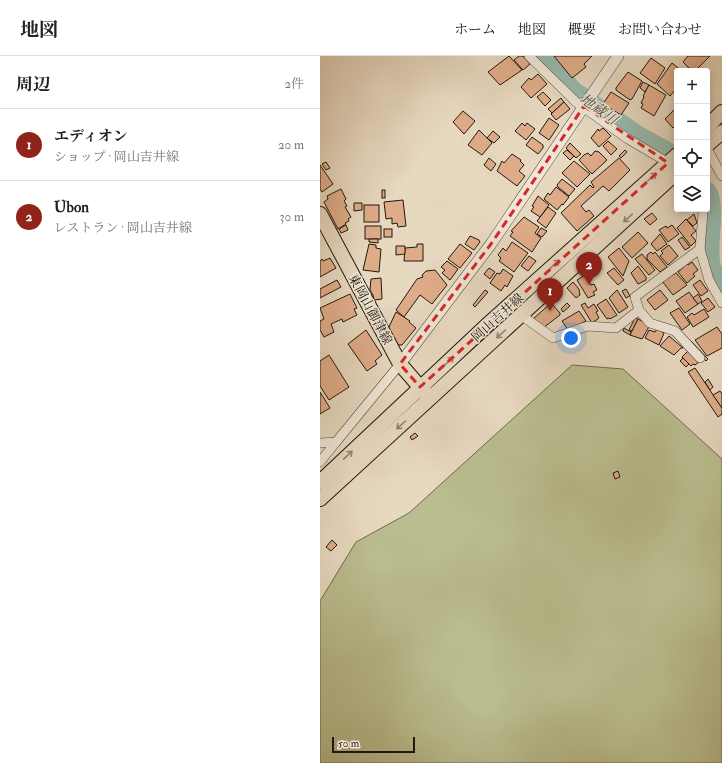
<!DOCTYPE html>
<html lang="ja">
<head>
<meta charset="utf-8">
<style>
	body { margin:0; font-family:"IM FELL Double Pica","Noto Serif JP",serif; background:#f2f2f2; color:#222 }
	.controls { position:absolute; right:12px; top:12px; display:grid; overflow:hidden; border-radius:4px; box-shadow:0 2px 10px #0003 }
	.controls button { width:36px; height:36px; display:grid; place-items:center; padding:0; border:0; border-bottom:1px solid #e0e0e0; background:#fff; color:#222; font:20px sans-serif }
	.scale { position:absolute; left:12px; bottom:10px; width:83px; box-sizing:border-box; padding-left:4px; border:2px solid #21190d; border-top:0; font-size:11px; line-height:14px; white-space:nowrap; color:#21190d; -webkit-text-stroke:3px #efe6d6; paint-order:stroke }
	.you { position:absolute; left:251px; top:282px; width:14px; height:14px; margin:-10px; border:3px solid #fff; border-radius:50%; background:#1a73e8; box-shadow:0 0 0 6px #1a73e833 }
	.badge { display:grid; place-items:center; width:26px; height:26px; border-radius:50%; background:#8f2418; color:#fff; font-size:13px; font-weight:700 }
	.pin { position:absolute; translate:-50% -33px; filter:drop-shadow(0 1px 2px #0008) }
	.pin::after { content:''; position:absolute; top:21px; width:14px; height:12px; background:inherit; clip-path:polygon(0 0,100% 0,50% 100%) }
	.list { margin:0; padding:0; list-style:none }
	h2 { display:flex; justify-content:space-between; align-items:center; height:52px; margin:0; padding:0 16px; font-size:17px }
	h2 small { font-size:13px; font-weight:400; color:#767676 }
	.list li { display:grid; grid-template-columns:26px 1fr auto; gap:12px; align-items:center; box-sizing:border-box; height:72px; padding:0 16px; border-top:1px solid #e0e0e0 }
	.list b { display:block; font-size:15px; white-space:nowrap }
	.list p { margin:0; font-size:13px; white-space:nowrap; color:#767676 }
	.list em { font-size:13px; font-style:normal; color:#767676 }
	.icon { flex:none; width:22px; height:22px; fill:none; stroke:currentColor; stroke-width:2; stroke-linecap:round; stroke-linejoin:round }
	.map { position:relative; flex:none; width:402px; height:707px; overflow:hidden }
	header { display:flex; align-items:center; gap:24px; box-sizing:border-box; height:56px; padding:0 20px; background:#fff; border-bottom:1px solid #e0e0e0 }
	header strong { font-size:19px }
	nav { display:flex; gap:22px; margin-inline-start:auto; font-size:14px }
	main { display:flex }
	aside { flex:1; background:#fff }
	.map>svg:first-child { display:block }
	.green { fill:#babd8f; stroke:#6e6b4e }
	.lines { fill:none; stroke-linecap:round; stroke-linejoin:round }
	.river { stroke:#97baae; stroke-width:20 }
	.building { fill:#dfac89; stroke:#21190d }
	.minor-casing { stroke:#52493a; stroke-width:10 }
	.tertiary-casing { stroke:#52493a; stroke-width:12 }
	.primary-casing { stroke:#21190d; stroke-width:16 }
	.minor { stroke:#efe6d6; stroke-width:9 }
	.tertiary { stroke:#efe6d6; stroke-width:11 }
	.primary { stroke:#e7d8c0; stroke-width:14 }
	.oneway { stroke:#8e826f }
	.marked { fill:none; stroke:#d62828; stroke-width:3; stroke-dasharray:8 5; stroke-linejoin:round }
	.labels { text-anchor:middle; stroke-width:3; stroke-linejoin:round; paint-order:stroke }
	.street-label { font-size:13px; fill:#21190d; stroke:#efe6d6 }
	.water-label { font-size:14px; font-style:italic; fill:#4a5145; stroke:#efe6d6 }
</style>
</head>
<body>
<header>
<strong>地図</strong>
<nav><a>ホーム</a><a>地図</a><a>概要</a><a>お問い合わせ</a></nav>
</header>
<main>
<aside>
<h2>周辺<small>2件</small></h2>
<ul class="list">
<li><span class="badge">1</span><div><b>エディオン</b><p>ショップ · 岡山吉井線</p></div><em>20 m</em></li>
<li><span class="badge">2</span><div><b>Ubon</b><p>レストラン · 岡山吉井線</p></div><em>30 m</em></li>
</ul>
</aside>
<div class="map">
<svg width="402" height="707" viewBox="0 0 402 707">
	<rect width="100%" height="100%" fill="#e7d8c0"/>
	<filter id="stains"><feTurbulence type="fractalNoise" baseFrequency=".005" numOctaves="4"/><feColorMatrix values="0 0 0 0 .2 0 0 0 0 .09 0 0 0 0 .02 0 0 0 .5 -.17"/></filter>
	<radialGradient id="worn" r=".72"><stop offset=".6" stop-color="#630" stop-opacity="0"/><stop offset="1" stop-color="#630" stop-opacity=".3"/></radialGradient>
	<polygon class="green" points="252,309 303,313 402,403 402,707 0,707 0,545 36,486 89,457"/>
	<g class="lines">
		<g class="river">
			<polyline points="222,0 253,35 318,80 346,95"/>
			<path d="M387 136C397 152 385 190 391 211 393 218 399 224 402 231"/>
		</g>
	</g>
	<g class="building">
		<polygon points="189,0 202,14 180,29 168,16"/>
		<polygon points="199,0 203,0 210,8 203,14 194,4"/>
		<polygon points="234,0 272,0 264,8 266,11 252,22"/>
		<polygon points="368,0 390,0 375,15 372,15 363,6"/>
		<polygon points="331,2 345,12 335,28 320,17"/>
		<polygon points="352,7 362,15 357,15 357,32 350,40 337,28"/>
		<polygon points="308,16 322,25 312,43 310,44 296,34 296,32"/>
		<polygon points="218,18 227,28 211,42 201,31 209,22 211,24"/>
		<polygon points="323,26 329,29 325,36 320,32"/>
		<polygon points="329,29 346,39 334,60 321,52 323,48 321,47 324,41 323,40"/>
		<polygon points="223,36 231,44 225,50 217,41"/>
		<polygon points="291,36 309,47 301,59 283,48"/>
		<polygon points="241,42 244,46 232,57 228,53"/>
		<polygon points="244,46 250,53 236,64 231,58"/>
		<polygon points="356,52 357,69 353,72 345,63"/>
		<polygon points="143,55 155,65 144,78 133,66"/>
		<polygon points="229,62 239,69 229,84 219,77"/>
		<polygon points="202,67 205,70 207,67 215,73 206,84 195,75"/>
		<polygon points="283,72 291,80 279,91 271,82 278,73 279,75"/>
		<polygon points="159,74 172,87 162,99 148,89"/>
		<polygon points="173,75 180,81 174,87 167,82"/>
		<polygon points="212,81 223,89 223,92 218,98 206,89"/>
		<polygon points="288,85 297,93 291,99 283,90"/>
		<polygon points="250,87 261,98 256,102 246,92"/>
		<polygon points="247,94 254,100 250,104 243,97"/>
		<polygon points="305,94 307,96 301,102 299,100"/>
		<polygon points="275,95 279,96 287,104 272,118 259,104 264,99 268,97 271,100"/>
		<polygon points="192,98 201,104 200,105 204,109 199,115 205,120 197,130 177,115 182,105 184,107"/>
		<polygon points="169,102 176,108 171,115 164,109"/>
		<polygon points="299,102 310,114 289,135 283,130 261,150 266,156 269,154 274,160 257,175 241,157 270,129 273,132 274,131 271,126"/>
		<polygon points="254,105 270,118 257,131 242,117"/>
		<polygon points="6,106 10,112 6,114 2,108"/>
		<polygon points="0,109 13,128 2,136 0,133"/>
		<polygon points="242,123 255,133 249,140 238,131 237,129"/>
		<polygon points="236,131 249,141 243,149 242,148 237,154 224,143 228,137 230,139"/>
		<polygon points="21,133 26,143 24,145 27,150 25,151 31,161 28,163 29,165 25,167 26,168 18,173 4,146 8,143 7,140"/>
		<rect x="62" y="134" width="3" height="8"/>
		<polygon points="218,140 229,149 220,161 211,155 214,151 212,150"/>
		<polygon points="83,144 86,170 78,171 77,167 72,168 72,162 66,163 64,146"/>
		<polygon points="34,147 42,147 42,154 34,155"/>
		<rect x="44" y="149" width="15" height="17"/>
		<polygon points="228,151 236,157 226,172 217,165"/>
		<polygon points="332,157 337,163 330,169 324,163"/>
		<polygon points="374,158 377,167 373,170 367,164"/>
		<polygon points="204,161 219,171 215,177 221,182 212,196 190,180 193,176 191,175"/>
		<polygon points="366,163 376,175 371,179 376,185 371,190 357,172"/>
		<polygon points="26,169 28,174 21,177 19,173"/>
		<polygon points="352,169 359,178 348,186 339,174 346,170 347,172"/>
		<rect x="45" y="170" width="16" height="13"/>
		<polygon points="221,172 227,175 222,181 217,178"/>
		<rect x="64" y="173" width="8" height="8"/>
		<polygon points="318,176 328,187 312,202 302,191"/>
		<polygon points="340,178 347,188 337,195 331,188"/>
		<polygon points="150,180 159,184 160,186 154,194 145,188"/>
		<polygon points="362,181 370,191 365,194 358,184"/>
		<polygon points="49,183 58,183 58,187 49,186"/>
		<polygon points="192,186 208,197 194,216 179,205 181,202 178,199 183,192 186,195"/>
		<polygon points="49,188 56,189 56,192 61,193 59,216 43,214"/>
		<polygon points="97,188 103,188 103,205 84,205 85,192 97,191"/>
		<polygon points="140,188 152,197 140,212 128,203"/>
		<polygon points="349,189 358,200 348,209 340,200 343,197 341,195"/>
		<polygon points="76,190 85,190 85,198 76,199"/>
		<polygon points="299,192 309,205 303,220 288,201"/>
		<polygon points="331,196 333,198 335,196 347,211 340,216 327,203 327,199"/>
		<polygon points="322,198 335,214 329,219 315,203"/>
		<polygon points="209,200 216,205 208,215 201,210"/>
		<polygon points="10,202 16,212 0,221 0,205 2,203 3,205"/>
		<polygon points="127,205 138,213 130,224 122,217 125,214 121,211"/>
		<polygon points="372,206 378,214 373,218 375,220 367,227 358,216 367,208 368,209"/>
		<polygon points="318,210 326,221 326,224 318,228 311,217"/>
		<polygon points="169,212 175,216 170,223 164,218"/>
		<polygon points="294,212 304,224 298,229 287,217"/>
		<polygon points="183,213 193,220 187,231 185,229 181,235 170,227 177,217 180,218"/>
		<polygon points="115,214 127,229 112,248 100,239 84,261 76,254 97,223 103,221 102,219 106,215"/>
		<polygon points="356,217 367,229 353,239 342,225"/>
		<polygon points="265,219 271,229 274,228 277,234 273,236 275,239 268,242 257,224"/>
		<polygon points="61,222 62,243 54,244 53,239 50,234 51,223"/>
		<polygon points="17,224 21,231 0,242 0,233"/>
		<polygon points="380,224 388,235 381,240 373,229"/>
		<polygon points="253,226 259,233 260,239 256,242 247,232"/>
		<polygon points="306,233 310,240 306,242 302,235"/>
		<polygon points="165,234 168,236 155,251 153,249"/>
		<polygon points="297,234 308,251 299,257 289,242"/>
		<polygon points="340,234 348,244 335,254 327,244"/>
		<polygon points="369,236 378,248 365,257 356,245"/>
		<polygon points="30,238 37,252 34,253 37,259 23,266 22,263 11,268 14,276 4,281 0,274 0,265 4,263 0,252"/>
		<polygon points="378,238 382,245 378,248 373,242"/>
		<polygon points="388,242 395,251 388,256 381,247"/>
		<polygon points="286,243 297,259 290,263 289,262 287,263 277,249"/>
		<polygon points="231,247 240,257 240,259 223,272 213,263"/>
		<polygon points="247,247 250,250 243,256 241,253"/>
		<polygon points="265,247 268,252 274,248 278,255 276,256 279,262 272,267 261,249"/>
		<polygon points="359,252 370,268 362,274 350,257"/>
		<polygon points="384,253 389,261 373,271 367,261 372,257 374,259"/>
		<polygon points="259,255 266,265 248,274 242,265"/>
		<polygon points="76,256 90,265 89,266 96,272 82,289 77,289 68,273"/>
		<polygon points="315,262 318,263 312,275 309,274"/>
		<polygon points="318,263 330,269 322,283 310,279"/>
		<polygon points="397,271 402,278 402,292 387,300 375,284"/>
		<polygon points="304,272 311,276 310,279 303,275"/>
		<polygon points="337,273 344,277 339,289 325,282 329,274 335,276"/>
		<polygon points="46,274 62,299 55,305 57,308 47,315 28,288"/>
		<polygon points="349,280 363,292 361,292 354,299 340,290"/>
		<polygon points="371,285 388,303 386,305 369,287"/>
		<polygon points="368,295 379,306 375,309 373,308 371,310 362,301"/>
		<polygon points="9,299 29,331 9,344 0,330 0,305"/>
		<polygon points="363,302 369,308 366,311 360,305"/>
		<polygon points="375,312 402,352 402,358 398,361 368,316"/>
		<polygon points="388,323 393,331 390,334 385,326"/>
		<polygon points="400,335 402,338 402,352 393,339"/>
		<polygon points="0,336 10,352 0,358"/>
		<polygon points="95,377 98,380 92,384 90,381"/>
		<polygon points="298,415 300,421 295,423 293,417"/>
		<polygon points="12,484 17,489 11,495 6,491"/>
	</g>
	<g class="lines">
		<g class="minor-casing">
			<g id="minor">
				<polyline points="209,0 256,46 308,83 352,109"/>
				<polyline points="387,93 402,120"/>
				<polyline points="382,153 383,157 380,193 389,224 402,247"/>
				<polyline points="380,193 315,241 319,254 330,267 355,275 380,302"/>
				<polyline points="201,259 233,282 268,270 296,272 319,254"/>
				<polyline points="0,387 16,386 80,308"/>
				<polyline points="0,406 16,386"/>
			</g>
		</g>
		<g class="tertiary-casing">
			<polyline id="tertiary" points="80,308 171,188 298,0"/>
		</g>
		<g class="primary-casing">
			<g id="primary">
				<polyline points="387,71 402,56"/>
				<polyline points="387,89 402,76"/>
				<polyline points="0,158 80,308 106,338"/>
				<polyline points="0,426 165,271 357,99"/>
				<polyline points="0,443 357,116"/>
			</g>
		</g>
		<use href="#minor" class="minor"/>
		<use href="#tertiary" class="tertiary"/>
		<use href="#primary" class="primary"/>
	</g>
	<defs><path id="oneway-shaft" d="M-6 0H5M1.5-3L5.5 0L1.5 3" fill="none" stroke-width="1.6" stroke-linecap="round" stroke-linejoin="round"/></defs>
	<g class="oneway">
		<use href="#oneway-shaft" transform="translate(332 121) rotate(-42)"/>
		<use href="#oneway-shaft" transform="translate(308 162) rotate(138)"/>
		<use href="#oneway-shaft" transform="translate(235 208) rotate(-42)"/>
		<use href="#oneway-shaft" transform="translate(181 278) rotate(138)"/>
		<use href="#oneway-shaft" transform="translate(129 305) rotate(-43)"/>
		<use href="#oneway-shaft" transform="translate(81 369) rotate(138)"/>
		<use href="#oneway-shaft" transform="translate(28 399) rotate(-43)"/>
	</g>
	<path class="marked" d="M264 50 348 107 100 331 80 308 171 188Z"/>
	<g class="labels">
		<g class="street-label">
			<text transform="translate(51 253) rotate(62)" y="5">東岡山御津線</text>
			<text transform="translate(177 261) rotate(-42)" y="5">岡山吉井線</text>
		</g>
		<g class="water-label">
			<text transform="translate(279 53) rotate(35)" y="5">地蔵川</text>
		</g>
	</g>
	<rect width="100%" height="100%" filter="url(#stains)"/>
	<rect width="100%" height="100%" fill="url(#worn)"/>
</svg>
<div class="controls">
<button>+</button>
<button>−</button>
<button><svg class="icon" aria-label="locate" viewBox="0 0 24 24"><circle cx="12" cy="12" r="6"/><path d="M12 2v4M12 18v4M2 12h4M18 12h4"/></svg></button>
<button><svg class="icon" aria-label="layers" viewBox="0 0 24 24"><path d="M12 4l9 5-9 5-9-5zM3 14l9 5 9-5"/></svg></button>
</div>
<div class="scale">50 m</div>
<div class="you"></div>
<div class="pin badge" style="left:230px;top:255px">1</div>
<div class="pin badge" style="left:269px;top:229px">2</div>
</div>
</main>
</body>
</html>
